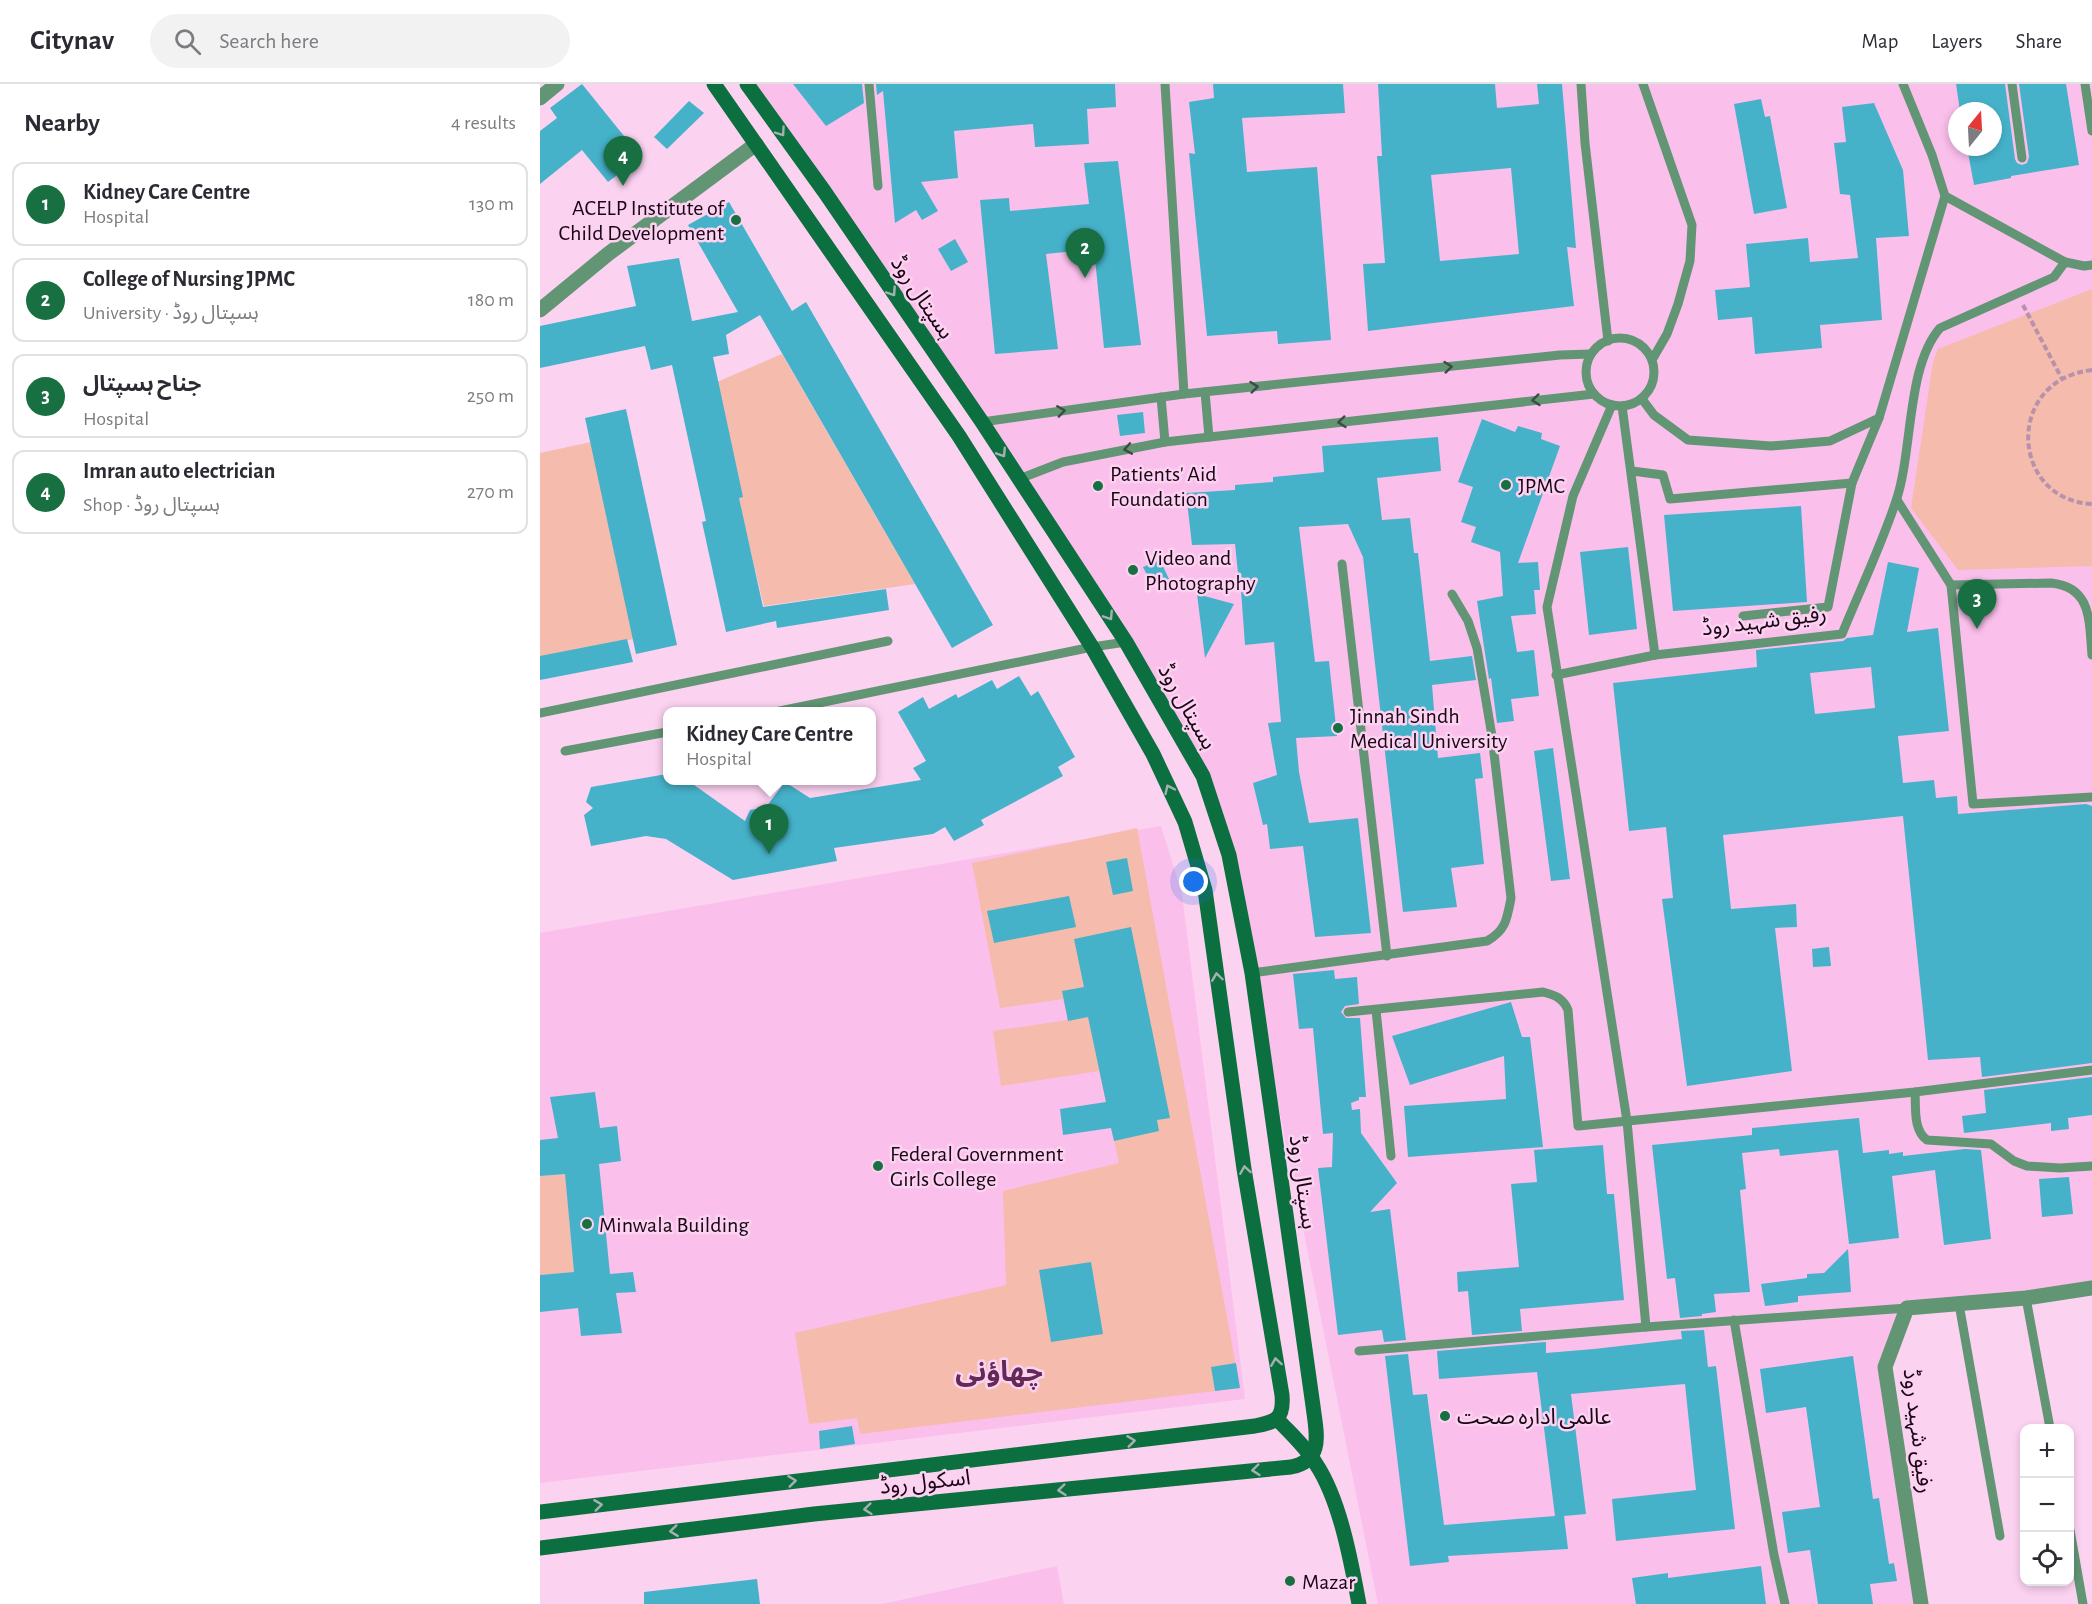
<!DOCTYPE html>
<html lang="en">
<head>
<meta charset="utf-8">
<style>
	body { margin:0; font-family:"Alegreya Sans","Noto Sans Arabic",sans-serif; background:#f2f2f3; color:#2b2b33 }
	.controls { position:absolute; right:18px; bottom:18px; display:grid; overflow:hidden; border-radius:12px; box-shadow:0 3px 9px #0003 }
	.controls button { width:54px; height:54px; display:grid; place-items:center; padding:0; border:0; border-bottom:2px solid #e1e1e2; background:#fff; color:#2b2b33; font:30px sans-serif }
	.compass { position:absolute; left:1408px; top:18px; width:54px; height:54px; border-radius:50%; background:#fff; box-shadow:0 3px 9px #0003; rotate:18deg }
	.you { position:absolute; left:654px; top:798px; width:21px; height:21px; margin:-15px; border:4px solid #fff; border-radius:50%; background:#1a73e8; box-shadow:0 0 0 9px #1a73e833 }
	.badge { display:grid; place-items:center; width:39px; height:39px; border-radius:50%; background:#186f42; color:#fff; font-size:20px; font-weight:700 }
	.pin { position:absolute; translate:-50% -50px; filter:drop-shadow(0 2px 3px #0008) }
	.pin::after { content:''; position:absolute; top:32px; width:21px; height:18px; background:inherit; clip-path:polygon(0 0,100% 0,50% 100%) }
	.popup { position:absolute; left:123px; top:623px; width:213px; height:78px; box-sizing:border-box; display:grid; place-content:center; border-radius:12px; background:#fff; filter:drop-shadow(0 2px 4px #0005); font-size:20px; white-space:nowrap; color:#7c7c81 }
	.popup b { font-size:22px; color:#2b2b33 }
	.popup::after { content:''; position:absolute; left:50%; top:100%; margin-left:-12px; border:12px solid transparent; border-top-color:#fff }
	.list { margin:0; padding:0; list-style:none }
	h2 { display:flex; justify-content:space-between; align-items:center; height:78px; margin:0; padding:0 24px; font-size:26px }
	h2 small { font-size:20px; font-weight:400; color:#7c7c81 }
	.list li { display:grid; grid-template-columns:39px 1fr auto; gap:18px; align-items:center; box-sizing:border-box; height:84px; margin:0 12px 12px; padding:0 12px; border:2px solid #e1e1e2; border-radius:12px }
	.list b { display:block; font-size:22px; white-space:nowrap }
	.list p { margin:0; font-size:20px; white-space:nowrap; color:#7c7c81 }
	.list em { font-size:20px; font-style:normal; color:#7c7c81 }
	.icon { flex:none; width:33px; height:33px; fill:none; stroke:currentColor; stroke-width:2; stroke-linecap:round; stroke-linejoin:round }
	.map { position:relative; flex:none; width:1552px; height:1520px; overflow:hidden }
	header { display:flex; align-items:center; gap:36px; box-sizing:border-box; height:84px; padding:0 30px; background:#fff; border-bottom:2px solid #e1e1e2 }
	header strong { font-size:28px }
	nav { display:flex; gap:33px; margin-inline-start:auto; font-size:21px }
	.search { width:420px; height:54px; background:#f2f2f3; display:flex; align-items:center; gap:15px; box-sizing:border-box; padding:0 21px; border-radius:33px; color:#7c7c81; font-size:22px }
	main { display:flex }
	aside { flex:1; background:#fff }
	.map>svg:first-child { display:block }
	.built { fill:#fbbfec; fill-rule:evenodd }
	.green { fill:#f5bbac }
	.building { fill:#46b2ca; fill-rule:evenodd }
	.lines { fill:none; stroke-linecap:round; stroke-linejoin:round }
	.path { stroke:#b692ad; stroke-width:4; stroke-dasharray:6 3; stroke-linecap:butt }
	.lane { stroke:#619574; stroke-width:9 }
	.street { stroke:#619574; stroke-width:15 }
	.secondary { stroke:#0c6f40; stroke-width:15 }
	.oneway { stroke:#a8afb3 }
	.oneway2 { stroke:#3e4c45 }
	.poi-dot { fill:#186f42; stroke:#fcd2f1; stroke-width:2 }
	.labels { text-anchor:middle; stroke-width:5; stroke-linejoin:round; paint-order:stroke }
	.poi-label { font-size:22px; fill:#1a0416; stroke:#fcd2f1; text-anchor:start }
	.street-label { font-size:22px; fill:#1a0416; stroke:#fcd2f1 }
	.district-label { font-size:28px; font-weight:bold; fill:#632a58; stroke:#fcd2f1 }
</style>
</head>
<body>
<header>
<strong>Citynav</strong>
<div class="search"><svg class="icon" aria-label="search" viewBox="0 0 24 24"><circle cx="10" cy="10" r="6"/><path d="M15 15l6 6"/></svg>Search here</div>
<nav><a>Map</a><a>Layers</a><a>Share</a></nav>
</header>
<main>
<aside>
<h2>Nearby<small>4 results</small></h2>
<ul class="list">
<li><span class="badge">1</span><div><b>Kidney Care Centre</b><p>Hospital</p></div><em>130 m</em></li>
<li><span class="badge">2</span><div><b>College of Nursing JPMC</b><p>University · ہسپتال روڈ</p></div><em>180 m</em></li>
<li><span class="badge">3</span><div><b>جناح ہسپتال</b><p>Hospital</p></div><em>250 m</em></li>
<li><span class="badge">4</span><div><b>Imran auto electrician</b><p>Shop · ہسپتال روڈ</p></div><em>270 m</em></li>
</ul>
</aside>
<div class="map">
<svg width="1552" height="1520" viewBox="0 0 1552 1520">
	<rect width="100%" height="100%" fill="#fcd2f1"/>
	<g class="built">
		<path d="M205 0H1552V1203L1367 1224 1345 1283 1378 1520H838L712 889 663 692 586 558ZM1417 27H1453V63H1417Z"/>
		<polygon points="621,742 642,810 705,1315 0,1399 0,849"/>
		<polygon points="517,1482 524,1520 342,1520"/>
	</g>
	<g class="green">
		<polygon points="1552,205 1552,482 1418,486 1371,424 1393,278 1398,265"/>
		<polygon points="242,270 375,500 224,522 170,301"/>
		<polygon points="51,358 97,554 0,577 0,369"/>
		<polygon points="597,744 700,1304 320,1350 317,1334 269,1340 255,1249 466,1201 463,1107 579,1079 559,987 461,1002 453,947 528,936 523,915 460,924 432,779"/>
		<polygon points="25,1090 34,1188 0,1191 0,1092"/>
	</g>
	<g class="building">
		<polygon points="42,0 101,73 68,98 42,66 0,100 0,47 17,34 10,24"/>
		<polygon points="253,0 322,0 324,19 286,42"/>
		<polygon points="336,0 575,0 576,23 547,25 549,60 495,63 493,40 414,47 418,94 381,98 398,127 382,136 376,126 355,139 343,7 337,11"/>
		<polygon points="673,0 803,0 805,29 702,34 707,88 777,83 791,256 738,260 737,247 667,252 649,69 655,70 649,18 674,14"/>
		<path d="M838 0H955L957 24 999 20 997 0H1022L1036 164 1027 163 1034 222 828 247 823 180 845 179 837 72H842ZM971 84 979 170 900 177 891 91Z"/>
		<polygon points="1416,0 1465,0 1475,75 1477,79 1482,81 1487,79 1489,73 1479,0 1526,0 1539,81 1471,92 1471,94 1434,101 1427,63 1453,63 1453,27 1420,27"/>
		<polygon points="1221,15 1225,33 1230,32 1247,124 1214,130 1194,20"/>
		<polygon points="149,17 164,29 127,65 114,53"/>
		<polygon points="1334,19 1363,86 1369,152 1336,154 1342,236 1280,241 1282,264 1215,270 1212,233 1178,236 1175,206 1210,203 1206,160 1268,154 1270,178 1318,174 1310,111 1300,110 1294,59 1306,58 1302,23"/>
		<polygon points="578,77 601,261 564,264 554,165 506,170 518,265 455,270 440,116 469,114 470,127 549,120 544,79"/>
		<polygon points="189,118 252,227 266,218 453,541 412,564 220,231 186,251 189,270 173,273 203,413 199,414 223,523 346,505 349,526 237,544 236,537 186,548 162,438 166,437 132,281 111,286 105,262 0,284 0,242 96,222 87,182 139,174 152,237 198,228 148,141"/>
		<polygon points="415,155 428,178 411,187 398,165"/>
		<polygon points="86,325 137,561 96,570 45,334"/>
		<polygon points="603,328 605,349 580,352 577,331"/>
		<polygon points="942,335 975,348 978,342 1002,349 1001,355 1020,362 978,479 998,478 1000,506 994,506 996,530 971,532 977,568 994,566 999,612 971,615 974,637 957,639 951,594 949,595 937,517 963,512 960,468 931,458 936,443 921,438 933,403 918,398"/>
		<polygon points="898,353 901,387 837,394 842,436 870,434 874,469 878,469 890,577 932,572 936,596 892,601 898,674 940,669 943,694 935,695 944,780 911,784 917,823 863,828 823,473 808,440 759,443 775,578 789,577 797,652 756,654 759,688 769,739 818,734 831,849 775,853 763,762 730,765 727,740 723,741 713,699 737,691 728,639 741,638 734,558 705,561 701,506 700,509 695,460 652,461 646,409 695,406 695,401 733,398 733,393 784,388 782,362"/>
		<polygon points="1261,422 1267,518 1133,527 1124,431"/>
		<polygon points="1088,463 1097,545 1049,551 1040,468"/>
		<polygon points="620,476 629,495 612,501 603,483"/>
		<path d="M1348 478 1379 484 1367 548 1398 544 1409 647 1358 652 1363 699 1394 696 1396 714 1417 712 1418 730 1546 720 1552 722V979L1442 993 1440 973 1388 976 1363 732 1183 751 1191 825 1256 820 1257 843 1235 844 1252 987 1147 1002 1122 815 1133 814 1126 743 1089 747 1073 599 1217 583 1216 566 1303 557 1307 554 1333 551ZM1331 583 1335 624 1275 630 1270 589Z"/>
		<polygon points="657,510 694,520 665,574"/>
		<polygon points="87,555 93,578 0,596 0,572"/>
		<polygon points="479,592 491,612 498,607 535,673 518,683 523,692 441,736 444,741 414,757 405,743 393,750 294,764 297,777 193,796 126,755 106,752 51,762 44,731 53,724 46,718 51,703 127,690 127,696 147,696 205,737 210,726 226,723 245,698 270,714 381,696 373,684 386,677 358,628 383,613 389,625 416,610 418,614 452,596 457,605"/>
		<polygon points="1013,664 1030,795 1011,797 994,667"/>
		<polygon points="587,774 593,807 573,811 566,778"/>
		<polygon points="529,812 536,843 454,859 447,827"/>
		<polygon points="591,843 630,1034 617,1036 619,1047 574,1057 571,1044 523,1051 520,1025 566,1018 548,933 528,937 522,907 544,903 534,855"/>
		<polygon points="1289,863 1291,882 1273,883 1272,865"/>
		<polygon points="794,886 795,895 817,893 819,920 805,922 801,928 806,934 820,934 826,1013 819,1013 819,1016 811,1019 812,1026 820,1025 821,1049 857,1099 830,1128 850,1125 866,1256 844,1258 842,1246 798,1251 778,1084 792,1083 793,1049 783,1050 773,944 759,945 753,890"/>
		<polygon points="971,918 982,953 990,953 1003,1063 868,1073 864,1022 966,1015 964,972 870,1001 852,952"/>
		<polygon points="1552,993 1552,1031 1528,1034 1529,1045 1511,1047 1511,1039 1424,1049 1422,1032 1446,1029 1444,1006"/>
		<polygon points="55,1008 60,1044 77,1042 81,1077 59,1080 70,1190 93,1188 96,1208 76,1209 82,1249 41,1252 38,1224 0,1228 0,1191 34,1188 25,1090 0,1092 0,1056 18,1054 10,1013"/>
		<polygon points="1319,1034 1323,1069 1349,1066 1349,1070 1363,1068 1363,1072 1425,1065 1441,1066 1451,1155 1404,1161 1395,1086 1352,1092 1359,1154 1309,1160 1298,1066 1240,1072 1239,1065 1202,1069 1206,1105 1200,1106 1210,1208 1174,1210 1176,1228 1162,1230 1162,1232 1140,1234 1135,1194 1127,1195 1112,1061 1212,1051 1212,1044"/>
		<polygon points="1063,1061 1067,1110 1074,1110 1084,1216 980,1225 982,1247 932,1251 928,1207 918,1208 917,1188 979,1183 971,1100 997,1098 994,1066"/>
		<polygon points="1529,1093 1533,1130 1502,1133 1499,1095"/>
		<polygon points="1308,1165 1311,1208 1258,1212 1258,1218 1225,1222 1221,1200 1267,1194 1267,1190 1284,1189"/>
		<polygon points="551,1178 563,1250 511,1258 499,1186"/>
		<polygon points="1164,1246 1168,1283 1176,1282 1195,1445 1076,1457 1072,1415 1156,1406 1145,1300 1031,1310 1046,1430 1024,1432 1028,1465 908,1472 909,1478 870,1482 845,1272 868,1270 873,1311 887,1310 904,1441 1015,1432 997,1288 899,1295 897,1267 1006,1258 1006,1269 1054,1265 1142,1255 1141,1247"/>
		<polygon points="1313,1272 1333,1415 1339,1414 1349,1480 1354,1479 1357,1497 1330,1500 1333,1520 1278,1520 1270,1466 1248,1469 1242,1428 1280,1423 1266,1323 1226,1329 1220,1285"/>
		<polygon points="696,1279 700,1304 675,1307 671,1283"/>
		<polygon points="312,1342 315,1360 280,1365 279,1347"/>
		<polygon points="1221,1482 1226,1520 1096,1520 1092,1494 1128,1489 1128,1494"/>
		<polygon points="217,1495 220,1520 104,1520 104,1508"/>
	</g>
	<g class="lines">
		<g class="path">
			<polyline points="1483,221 1522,295"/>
			<path d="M1552 286C1464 296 1470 416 1552 420"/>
		</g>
		<g class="lane">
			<polyline points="329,0 338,102"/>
			<polyline points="625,0 644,310"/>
			<polyline points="1041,0 1045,59 1068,257"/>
			<polyline points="1103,0 1152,141 1150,177 1138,220 1127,250 1112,276"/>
			<polyline points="1363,0 1392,71 1405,112 1525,178 1544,182 1552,181"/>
			<polyline points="1472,0 1482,74"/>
			<polyline points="1545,0 1552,47"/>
			<circle cx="1080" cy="288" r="34"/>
			<polyline points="665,308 669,353"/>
			<polyline points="621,313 625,358"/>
			<polyline points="1102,315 1114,331 1148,356 1231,362 1290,357 1339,334"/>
			<polyline points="1072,321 1033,412 1007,523 1087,1037 1106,1243 1367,1224"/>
			<polyline points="1082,322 1115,571"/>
			<polyline points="442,338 644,310 1020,271 1051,270"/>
			<polyline points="1092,387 1123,391 1130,415 1312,399"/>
			<polyline points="479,395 523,378 625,358 1054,310"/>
			<polyline points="1357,416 1411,501 1433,720 1552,713"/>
			<polyline points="802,480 847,872"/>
			<path d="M1411 501 1511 499C1552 503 1549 537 1552 571"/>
			<polyline points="1203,532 1288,523 1312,399 1339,334 1405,112"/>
			<path d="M1016 591 1115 571 1302 550C1320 506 1341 462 1356 417 1373 368 1366 283 1400 244L1514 193 1525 178"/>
			<polyline points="235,628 552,563 586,558"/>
			<polyline points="0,629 348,557"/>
			<polyline points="25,667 127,648"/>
			<path d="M712 889 947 857C966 846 967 835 971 814L952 652 937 564 928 537 912 510"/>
			<polyline points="836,926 851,1072"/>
			<path d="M808 928 1003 908C1015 911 1023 914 1028 926L1038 1042 1375 1008 1552 986"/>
			<path d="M1375 1008C1376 1024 1373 1046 1387 1056L1451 1060 1474 1077 1487 1082 1520 1084 1552 1082"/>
			<polyline points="1486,1214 1510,1344"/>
			<polyline points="1419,1220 1460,1452"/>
			<polyline points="1194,1236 1234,1471 1245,1520"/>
			<polyline points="819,1267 1106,1243"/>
			<polyline points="1530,1446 1543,1520"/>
		</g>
		<g class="street">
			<polyline points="0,14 17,0"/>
			<polyline points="0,226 68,170 216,60"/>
			<polyline points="1381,1520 1345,1283 1367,1224 1486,1214 1552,1204"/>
		</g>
		<g class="secondary">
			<path d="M737 1335C750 1349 766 1363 776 1380 800 1416 811 1477 819 1520"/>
			<path d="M0 1428 715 1342C736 1338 744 1335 742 1311L704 1085 665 806 645 738 613 670 552 563 419 352 174 0"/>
			<path d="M0 1464 274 1430 751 1383C785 1376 776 1348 773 1322L712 889 689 771 663 692 586 558 442 338 284 107 207 0"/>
		</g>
	</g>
	<defs><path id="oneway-chevron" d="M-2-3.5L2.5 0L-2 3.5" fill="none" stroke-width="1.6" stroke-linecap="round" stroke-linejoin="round" transform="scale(1.5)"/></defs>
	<g class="oneway">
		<use href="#oneway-chevron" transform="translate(241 48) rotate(55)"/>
		<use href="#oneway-chevron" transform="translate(352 208) rotate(56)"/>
		<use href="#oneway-chevron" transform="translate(462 369) rotate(57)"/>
		<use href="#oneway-chevron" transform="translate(569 532) rotate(57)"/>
		<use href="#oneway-chevron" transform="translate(629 705) rotate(-115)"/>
		<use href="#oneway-chevron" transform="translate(677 893) rotate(-98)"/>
		<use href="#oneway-chevron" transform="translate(705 1086) rotate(-99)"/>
		<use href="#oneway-chevron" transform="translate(736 1278) rotate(-99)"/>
		<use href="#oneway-chevron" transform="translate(591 1357) rotate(-7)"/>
		<use href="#oneway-chevron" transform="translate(716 1386) rotate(174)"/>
		<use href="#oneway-chevron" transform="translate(252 1397) rotate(-7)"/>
		<use href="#oneway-chevron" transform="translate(522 1406) rotate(174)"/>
		<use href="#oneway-chevron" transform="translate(58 1421) rotate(-7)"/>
		<use href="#oneway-chevron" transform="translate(328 1425) rotate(174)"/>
		<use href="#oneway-chevron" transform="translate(134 1447) rotate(173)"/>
	</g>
	<g class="oneway2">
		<use href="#oneway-chevron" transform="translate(908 283) rotate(-6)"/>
		<use href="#oneway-chevron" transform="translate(714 303) rotate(-6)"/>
		<use href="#oneway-chevron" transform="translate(996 316) rotate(174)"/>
		<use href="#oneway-chevron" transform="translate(521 327) rotate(-8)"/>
		<use href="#oneway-chevron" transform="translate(802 338) rotate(174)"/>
		<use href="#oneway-chevron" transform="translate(588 365) rotate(170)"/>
	</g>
	<g class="poi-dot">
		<circle cx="196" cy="136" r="6"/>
		<circle cx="966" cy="401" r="6"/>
		<circle cx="558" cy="402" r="6"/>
		<circle cx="593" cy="486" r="6"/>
		<circle cx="798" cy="644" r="6"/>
		<circle cx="338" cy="1082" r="6"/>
		<circle cx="47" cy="1140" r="6"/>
		<circle cx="905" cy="1332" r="6"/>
		<circle cx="750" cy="1497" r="6"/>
	</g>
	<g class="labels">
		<g class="poi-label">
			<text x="184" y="131" text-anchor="end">ACELP Institute of<tspan x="184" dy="25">Child Development</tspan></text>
			<text x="570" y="397">Patients' Aid<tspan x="570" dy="25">Foundation</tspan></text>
			<text x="978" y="409">JPMC</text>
			<text x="605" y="481">Video and<tspan x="605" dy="25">Photography</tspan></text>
			<text x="810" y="639">Jinnah Sindh<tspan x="810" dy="25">Medical University</tspan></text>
			<text x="350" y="1077">Federal Government<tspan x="350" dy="25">Girls College</tspan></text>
			<text x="59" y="1148">Minwala Building</text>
			<text x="917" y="1340">عالمی ادارہ صحت</text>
			<text x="762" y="1505">Mazar</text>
		</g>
		<g class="street-label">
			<text transform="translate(383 213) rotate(56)" y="8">ہسپتال روڈ</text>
			<text transform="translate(1224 536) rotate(-7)" y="8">رفیق شہید روڈ</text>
			<text transform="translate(648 622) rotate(60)" y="8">ہسپتال روڈ</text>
			<text transform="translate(764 1098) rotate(82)" y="8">ہسپتال روڈ</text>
			<text transform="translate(1379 1347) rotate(83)" y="8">رفیق شہید روڈ</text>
			<text transform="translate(385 1397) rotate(-6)" y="8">اسکول روڈ</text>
		</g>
		<g class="district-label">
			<text x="459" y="1297">چھاؤنی</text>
		</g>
	</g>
</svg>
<div class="controls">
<button>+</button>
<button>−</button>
<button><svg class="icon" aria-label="locate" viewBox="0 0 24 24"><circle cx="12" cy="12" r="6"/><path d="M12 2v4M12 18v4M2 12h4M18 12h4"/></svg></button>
</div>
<svg class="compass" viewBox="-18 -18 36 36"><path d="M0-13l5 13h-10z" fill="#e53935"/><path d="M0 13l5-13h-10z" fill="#7c7c81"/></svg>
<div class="you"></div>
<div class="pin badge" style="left:229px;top:770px">1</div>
<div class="popup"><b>Kidney Care Centre</b>Hospital</div>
<div class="pin badge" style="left:545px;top:194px">2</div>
<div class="pin badge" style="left:1437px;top:545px">3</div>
<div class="pin badge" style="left:83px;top:102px">4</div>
</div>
</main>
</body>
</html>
